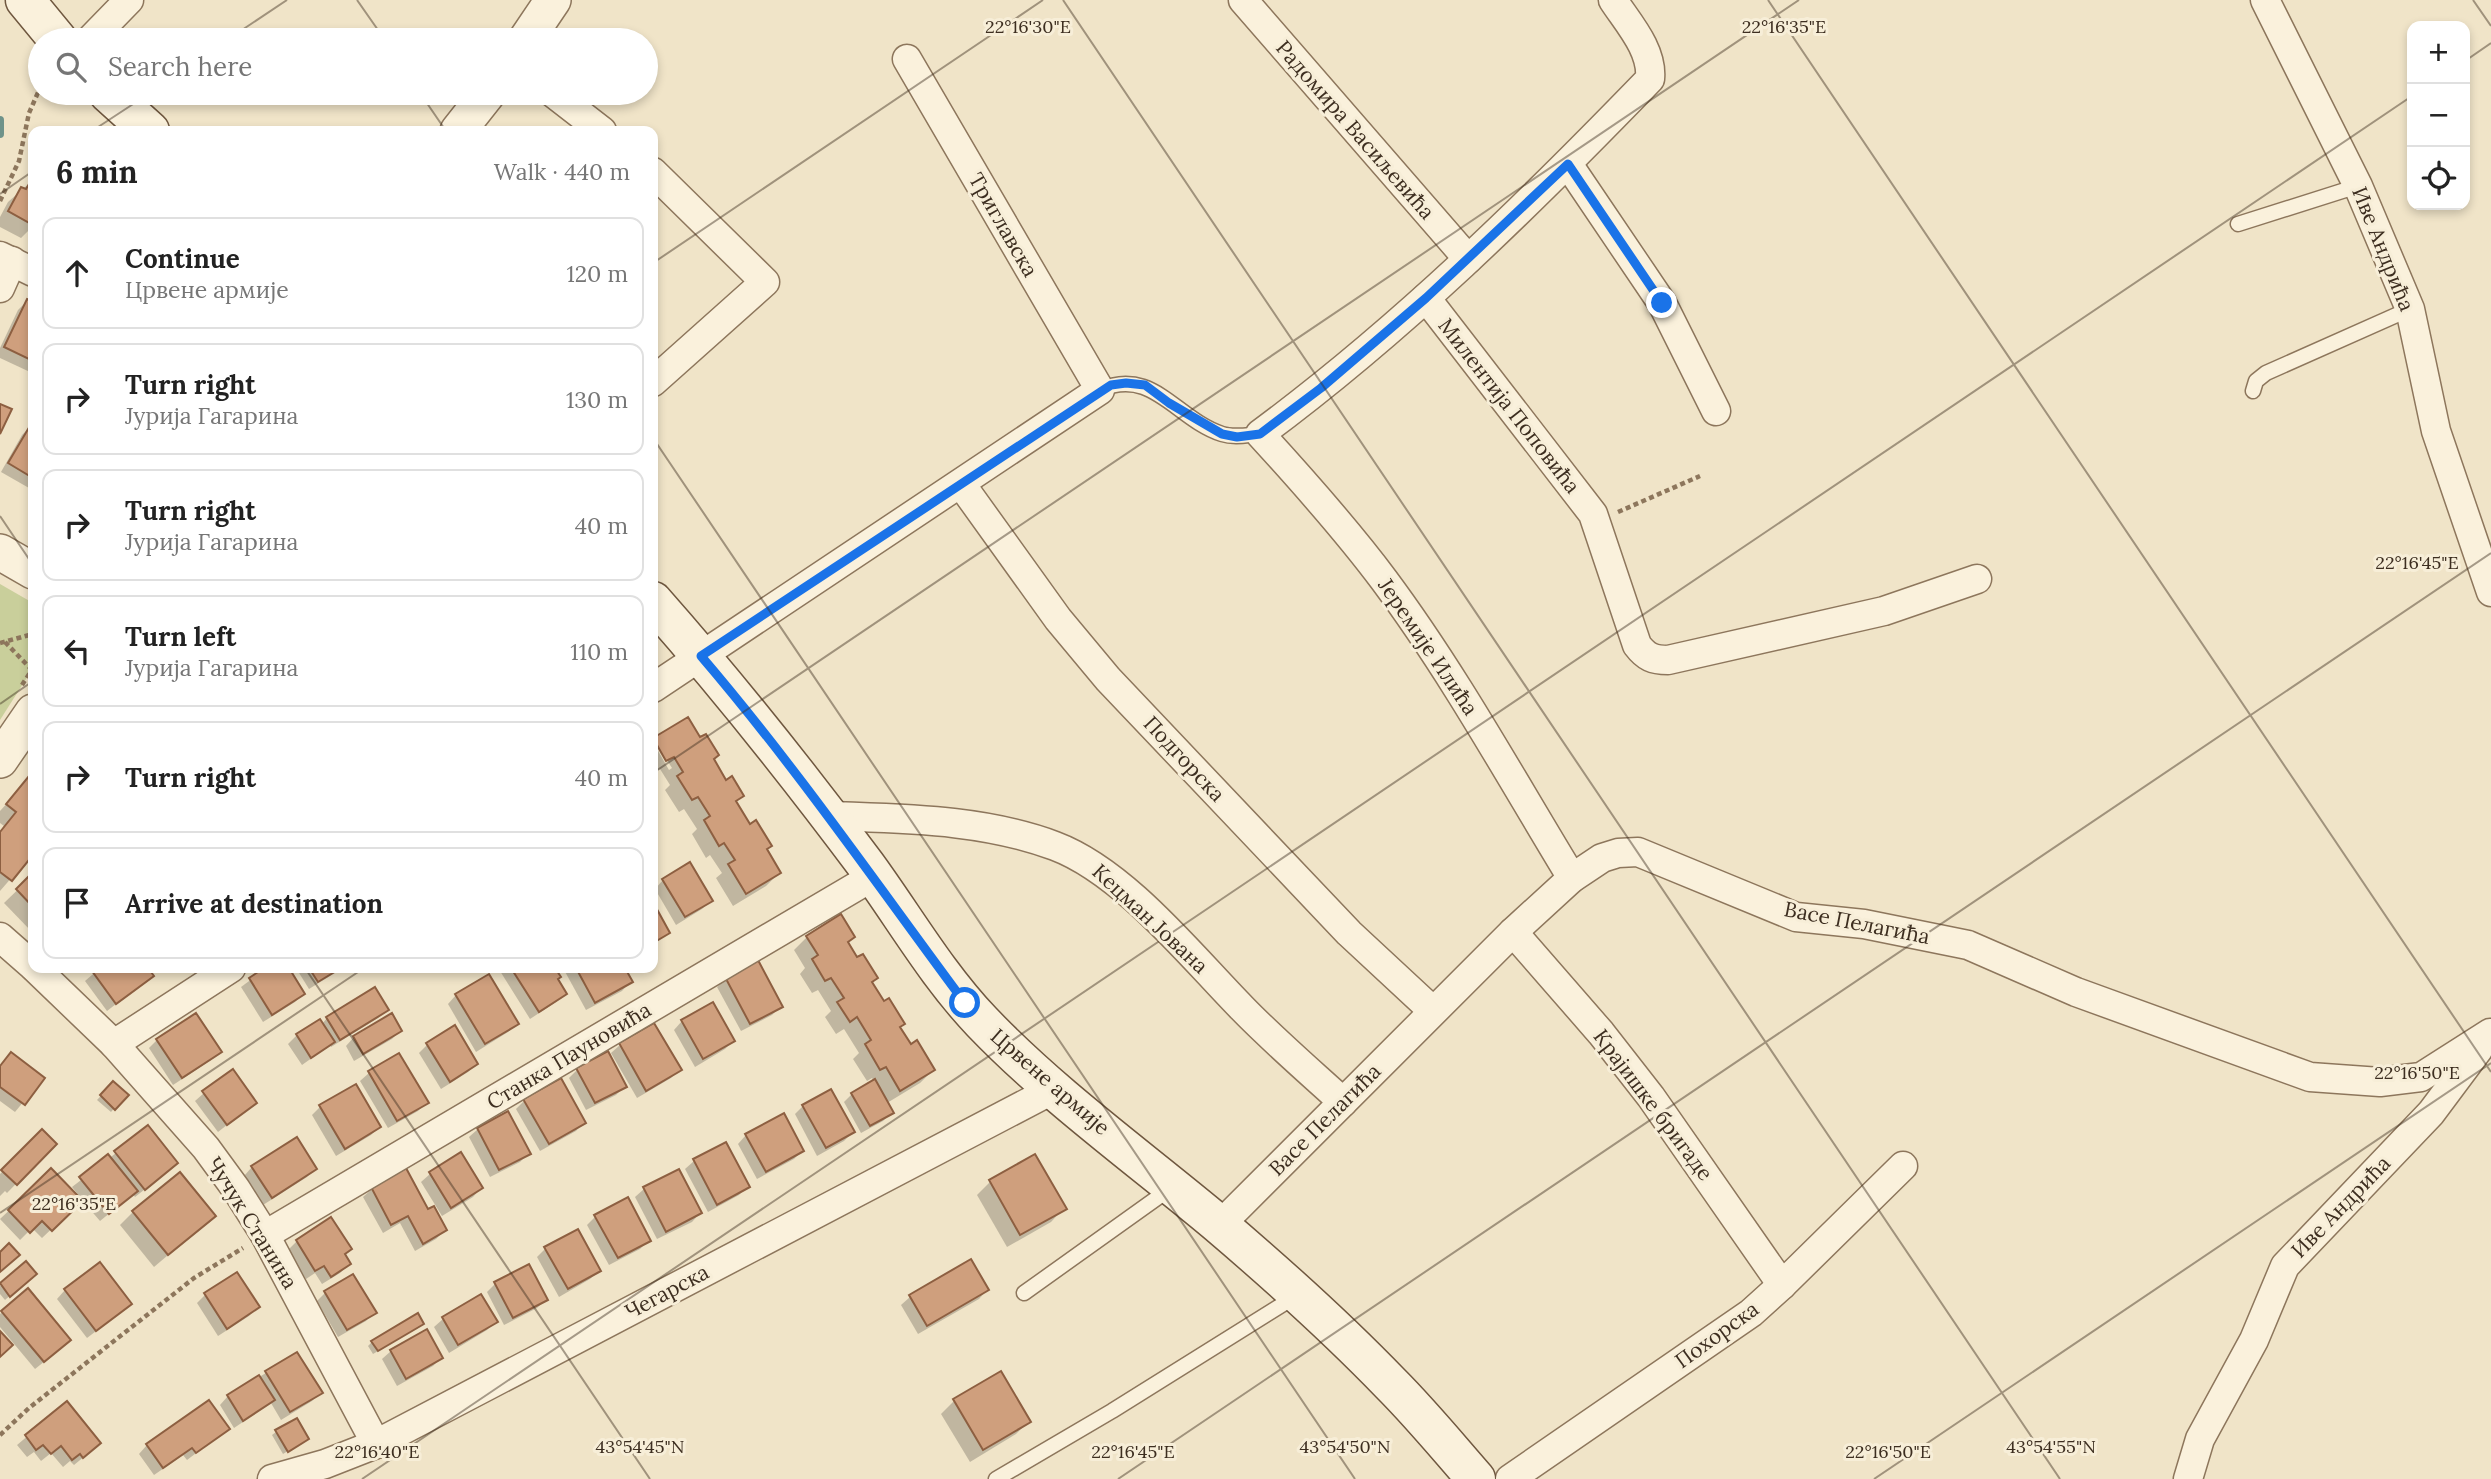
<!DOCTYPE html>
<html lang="en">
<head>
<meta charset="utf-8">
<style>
	body { margin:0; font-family:Lora,serif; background:#f2f2f2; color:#222 }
	.controls { position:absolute; right:21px; top:21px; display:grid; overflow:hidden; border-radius:14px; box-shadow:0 4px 10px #0003 }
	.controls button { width:63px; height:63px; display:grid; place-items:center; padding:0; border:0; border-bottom:2px solid #e0e0e0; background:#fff; color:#222; font:35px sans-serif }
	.stop { position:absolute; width:21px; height:21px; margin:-16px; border:5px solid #1a73e8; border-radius:50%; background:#fff }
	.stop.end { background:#1a73e8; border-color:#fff; box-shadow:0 2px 7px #0008 }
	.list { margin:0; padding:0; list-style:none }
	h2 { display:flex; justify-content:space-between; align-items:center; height:91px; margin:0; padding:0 28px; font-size:30px }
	h2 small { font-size:23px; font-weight:400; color:#767676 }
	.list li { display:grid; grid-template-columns:46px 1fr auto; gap:21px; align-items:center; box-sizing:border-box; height:112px; margin:0 14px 14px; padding:0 14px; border:2px solid #e0e0e0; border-radius:14px }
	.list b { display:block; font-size:26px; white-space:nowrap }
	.list p { margin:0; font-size:23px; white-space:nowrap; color:#767676 }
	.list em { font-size:23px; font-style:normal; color:#767676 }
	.icon { flex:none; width:38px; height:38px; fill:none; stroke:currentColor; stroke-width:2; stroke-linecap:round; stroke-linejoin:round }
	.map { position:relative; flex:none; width:2491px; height:1479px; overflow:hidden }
	.search { position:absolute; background:#fff; box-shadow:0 4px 10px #0003; left:28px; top:28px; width:630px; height:77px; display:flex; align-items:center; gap:18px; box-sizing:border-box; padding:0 24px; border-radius:38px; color:#767676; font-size:26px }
	.panel { position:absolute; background:#fff; box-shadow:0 4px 10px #0003; left:28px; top:126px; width:630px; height:847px; border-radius:14px }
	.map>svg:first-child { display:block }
	.green { fill:#c9cf9b }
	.shadow { fill:#0003 }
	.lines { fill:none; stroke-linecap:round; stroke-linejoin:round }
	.stream { stroke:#6f938a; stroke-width:8 }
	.building { fill:#cf9f7d; stroke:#8d5f41; stroke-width:2 }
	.service-casing { stroke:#8d765c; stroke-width:17 }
	.minor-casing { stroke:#8d765c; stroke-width:31 }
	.tertiary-casing { stroke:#8d765c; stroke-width:38 }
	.secondary-casing { stroke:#6f573f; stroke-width:41 }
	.path { stroke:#8d765c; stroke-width:4.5; stroke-dasharray:5 3.5; stroke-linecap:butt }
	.service { stroke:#faf1dc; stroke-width:14 }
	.minor { stroke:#faf1dc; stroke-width:28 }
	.tertiary { stroke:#faf1dc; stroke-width:35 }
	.secondary { stroke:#faf1dc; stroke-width:38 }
	.route { stroke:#1a73e8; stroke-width:9 }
	.ticks { fill:none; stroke:#3d2e20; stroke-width:2; stroke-opacity:0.45 }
	.labels { text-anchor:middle; stroke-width:6; stroke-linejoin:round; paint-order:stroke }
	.street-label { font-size:21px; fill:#3d2e20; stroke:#f7eed8 }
	.ticks-label { font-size:18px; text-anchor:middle; fill:#3d2e20; stroke:#f7eed8; stroke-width:6; stroke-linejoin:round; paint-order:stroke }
</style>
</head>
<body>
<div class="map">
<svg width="2491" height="1479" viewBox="0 0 2491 1479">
	<rect width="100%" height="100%" fill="#f0e4c8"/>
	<polygon class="green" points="0,584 33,603 33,668 0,720"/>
	<g class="shadow">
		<polygon points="32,181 33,229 31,228 21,238 0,227 0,217 8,202"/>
		<polygon points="27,301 33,304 33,368 30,372 0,358 0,348 18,310"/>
		<polygon points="31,426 33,428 33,484 29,488 1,472 22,435"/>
		<polygon points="654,740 712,760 725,782 741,796 735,802 779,873 766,886 733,906 716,878 722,873 710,855 706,858 692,834 697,829 684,809 679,812 665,790 670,785 660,769 653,773 653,742 669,770 672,768"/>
		<polygon points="29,779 33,782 33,853 0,891 0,832 4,826 0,823 0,811"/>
		<polygon points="33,875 33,930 32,932 4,903"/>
		<polygon points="663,880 711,901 702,909 676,925 655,889"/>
		<polygon points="653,906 668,933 653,945"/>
		<polygon points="807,937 847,943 910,1046 933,1070 920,1083 887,1103 892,1112 883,1121 861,1133 844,1102 852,1094 874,1082 872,1078 867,1081 853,1059 859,1053 844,1029 836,1034 825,1017 831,1011 818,990 812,993 800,974 805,968 794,950"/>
		<polygon points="100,968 146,968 152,976 107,1011 85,981"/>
		<polygon points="267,968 287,968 303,994 295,1002 263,1022 241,987"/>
		<polygon points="296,968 343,968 309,989"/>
		<polygon points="503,968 553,968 559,977 556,980 565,994 556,1002 530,1019 500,971"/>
		<polygon points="563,968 623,968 630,982 622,991 586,1010"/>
		<polygon points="726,978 781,1006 772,1015 741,1031 717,987"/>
		<polygon points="456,995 517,1024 508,1032 476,1052 448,1004"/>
		<polygon points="387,1010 378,1018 331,1047 330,1045 302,1065 288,1044 297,1035 322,1024 327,1018"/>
		<polygon points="682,1021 733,1041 725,1049 695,1067 674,1030"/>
		<polygon points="400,1031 392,1039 354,1061 346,1046 354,1037"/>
		<polygon points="157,1040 219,1052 211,1060 173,1085 149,1048"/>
		<polygon points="427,1045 476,1064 468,1072 441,1089 419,1053"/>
		<polygon points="620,1045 679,1070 671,1078 637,1098 611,1053"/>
		<polygon points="11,1054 43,1078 15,1112 0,1101 0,1066"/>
		<polygon points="398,1055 426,1103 418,1111 388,1128 360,1081 369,1073"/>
		<polygon points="578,1069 625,1086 616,1095 586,1110 569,1078"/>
		<polygon points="113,1083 126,1095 111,1112 97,1100"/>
		<polygon points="204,1093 255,1103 218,1132 195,1101"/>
		<polygon points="525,1100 584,1122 576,1131 540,1151 516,1109"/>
		<polygon points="803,1106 853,1132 844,1141 817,1156 795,1114"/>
		<polygon points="320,1107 379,1127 371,1135 336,1156 312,1115"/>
		<polygon points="478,1129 529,1153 520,1162 490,1177 469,1137"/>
		<polygon points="42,1132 55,1144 7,1193 5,1191 0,1196 0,1174"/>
		<polygon points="746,1135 802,1151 794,1159 757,1179 738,1144"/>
		<polygon points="725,1144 747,1187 739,1195 708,1212 685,1169 694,1161"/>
		<polygon points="116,1153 168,1171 135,1197 133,1194 100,1221 82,1200 42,1238 32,1228 20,1240 0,1219 51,1171 78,1199 80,1197 72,1187"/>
		<polygon points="460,1155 481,1188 473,1197 442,1216 421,1182 430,1174"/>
		<polygon points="1034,1156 1064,1208 1051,1222 1007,1247 977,1195 990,1182"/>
		<polygon points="252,1167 315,1168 307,1177 263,1205 244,1176"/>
		<polygon points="405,1170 428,1212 445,1230 436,1239 415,1251 400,1223 383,1233 363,1197 372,1189"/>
		<polygon points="678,1171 700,1213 692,1222 657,1239 635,1197 644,1189"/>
		<polygon points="133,1212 214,1216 154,1267 120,1225"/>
		<polygon points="596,1216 649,1240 640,1249 609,1265 587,1225"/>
		<polygon points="331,1220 343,1255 349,1264 340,1273 322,1284 315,1273 306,1279 288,1250 297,1241"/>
		<polygon points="545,1249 599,1271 590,1279 559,1297 537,1257"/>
		<polygon points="971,1262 987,1290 979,1299 918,1334 901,1305 910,1297"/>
		<polygon points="26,1263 35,1274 5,1300 0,1294 0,1286"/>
		<polygon points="496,1283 546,1300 537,1308 504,1325 487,1292"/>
		<polygon points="65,1290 121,1312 87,1338 57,1299"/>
		<polygon points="28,1291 60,1349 35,1369 0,1327 0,1314"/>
		<polygon points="325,1293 374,1312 366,1321 338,1337 317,1301"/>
		<polygon points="205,1295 257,1307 249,1316 218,1336 197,1303"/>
		<polygon points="481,1296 496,1321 487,1330 449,1353 434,1327 443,1319"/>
		<polygon points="418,1327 373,1354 368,1346 372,1342"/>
		<polygon points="391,1351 441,1358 433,1366 397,1386 382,1359"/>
		<polygon points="297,1354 320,1393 312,1401 281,1420 271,1403 234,1428 220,1405 228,1396"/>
		<polygon points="954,1401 1029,1421 1016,1434 970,1462 941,1414"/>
		<polygon points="67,1403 91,1451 74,1465 70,1461 63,1467 51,1453 41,1461 34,1452 27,1457 17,1445"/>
		<polygon points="228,1429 187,1460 183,1455 154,1475 139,1454 147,1445"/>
		<polygon points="276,1432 307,1439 283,1454 272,1435"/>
	</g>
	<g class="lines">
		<polyline class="stream" points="0,120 0,134"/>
	</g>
	<g class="building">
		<polygon points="32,179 33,179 33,225 8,211 21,187 26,189"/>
		<polygon points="27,299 33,302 33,361 4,347"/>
		<polygon points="0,404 12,409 0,434"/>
		<polygon points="31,424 33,426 33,478 8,463"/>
		<polygon points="688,717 700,737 706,734 719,755 714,759 726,780 732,776 744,796 736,801 750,824 756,820 772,846 767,849 781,873 746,894 728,864 735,860 724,843 719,846 704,820 710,816 698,797 692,800 677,776 683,772 674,757 666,761 653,738"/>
		<polygon points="29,776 33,780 33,855 12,881 0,872 0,832 16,812 6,804"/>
		<polygon points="690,862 713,901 685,917 662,879"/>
		<polygon points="33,872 33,907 16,889"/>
		<polygon points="653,902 670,933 653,943"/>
		<polygon points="841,914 855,937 848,942 857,957 863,954 878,978 872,982 884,1001 889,998 905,1024 900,1027 911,1044 917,1040 935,1070 900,1091 886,1067 880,1070 865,1044 871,1040 857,1017 850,1022 837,1002 844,998 831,978 825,981 812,959 818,955 806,936"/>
		<polygon points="758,960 783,1007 750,1024 725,977"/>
		<polygon points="97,968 148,968 154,976 116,1004 92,971"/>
		<polygon points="264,968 289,968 305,994 272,1015 249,978"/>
		<polygon points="309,968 341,968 318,982"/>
		<polygon points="511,968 555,968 561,977 558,979 567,994 539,1012"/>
		<polygon points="576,968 625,968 633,982 595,1003"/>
		<polygon points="489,974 519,1024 485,1044 455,994"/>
		<polygon points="375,987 389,1010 340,1040 326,1017"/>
		<polygon points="713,1002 735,1041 703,1059 681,1020"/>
		<polygon points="196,1013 222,1052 182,1078 156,1039"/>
		<polygon points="392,1013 402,1031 363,1054 353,1036"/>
		<polygon points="320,1019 335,1042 311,1058 296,1034"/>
		<polygon points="654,1023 682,1070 646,1091 619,1043"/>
		<polygon points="455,1025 478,1064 450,1082 426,1043"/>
		<polygon points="608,1051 627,1087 595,1103 576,1068"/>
		<polygon points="11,1052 45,1078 25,1105 0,1087 0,1066"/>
		<polygon points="399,1053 429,1103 397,1121 368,1071"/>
		<polygon points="233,1069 257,1103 227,1125 202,1091"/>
		<polygon points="561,1078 586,1123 549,1144 523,1099"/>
		<polygon points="875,1079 894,1113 870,1126 851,1093"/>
		<polygon points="113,1081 129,1095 115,1110 100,1095"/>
		<polygon points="356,1084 381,1127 345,1149 319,1105"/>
		<polygon points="831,1089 855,1132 826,1148 802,1105"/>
		<polygon points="508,1111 531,1154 499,1170 477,1128"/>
		<polygon points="784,1113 804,1151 766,1172 745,1134"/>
		<polygon points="148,1125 178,1163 145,1190 114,1151"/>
		<polygon points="42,1129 57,1144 17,1185 1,1170"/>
		<polygon points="297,1137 317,1169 272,1198 251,1166"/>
		<polygon points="726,1142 750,1187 717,1205 693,1159"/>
		<polygon points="461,1152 483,1188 451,1208 429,1172"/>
		<polygon points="108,1154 138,1191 109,1214 79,1177"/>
		<polygon points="1035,1154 1067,1209 1020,1235 989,1180"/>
		<polygon points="51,1168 83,1201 52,1231 42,1221 30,1233 8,1210"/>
		<polygon points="406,1168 428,1209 434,1206 447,1230 423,1244 408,1216 391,1225 371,1187"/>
		<polygon points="679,1169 702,1213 666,1232 643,1187"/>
		<polygon points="180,1172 216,1216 168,1255 132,1211"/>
		<polygon points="628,1197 651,1241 618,1258 594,1215"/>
		<polygon points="331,1217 352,1249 345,1254 351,1264 331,1277 324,1266 315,1271 296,1240"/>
		<polygon points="578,1229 601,1271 568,1289 544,1247"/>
		<polygon points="9,1243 20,1255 0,1272 0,1252"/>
		<polygon points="971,1259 989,1290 927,1326 909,1295"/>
		<polygon points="26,1261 37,1274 10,1297 0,1283"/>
		<polygon points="100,1262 132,1304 96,1331 64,1289"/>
		<polygon points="529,1264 548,1300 513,1318 494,1282"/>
		<polygon points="237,1272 260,1307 227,1329 204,1293"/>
		<polygon points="353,1274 377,1313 347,1330 324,1291"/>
		<polygon points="28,1288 71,1340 44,1362 1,1311"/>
		<polygon points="481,1294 498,1322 458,1345 442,1317"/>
		<polygon points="418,1313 424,1324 378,1351 371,1341"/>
		<polygon points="427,1329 443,1358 406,1379 390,1350"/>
		<polygon points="0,1331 13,1345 0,1357"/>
		<polygon points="297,1352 323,1393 290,1412 265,1371"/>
		<polygon points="1001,1371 1031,1422 983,1450 953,1399"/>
		<polygon points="259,1375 275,1400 243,1421 227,1395"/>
		<polygon points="209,1400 230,1429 196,1453 192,1448 163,1468 146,1444"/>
		<polygon points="67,1401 101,1443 83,1458 80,1454 72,1460 61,1446 51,1454 43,1445 36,1450 25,1435"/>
		<polygon points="297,1418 309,1439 288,1452 275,1430"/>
	</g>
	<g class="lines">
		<g class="service-casing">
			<g id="service">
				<polyline points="2238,224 2358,186"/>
				<path d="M1100 390C1152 366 1176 419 1222 434 1234 438 1247 435 1260 434"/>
				<polyline points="2253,391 2256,381 2266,373 2410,309"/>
				<polyline points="1024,1293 1171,1188"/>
				<polyline points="996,1479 1112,1411 1296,1296"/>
			</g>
		</g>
		<g class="minor-casing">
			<g id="minor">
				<polyline points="1243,0 1468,259"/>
				<polyline points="2265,0 2358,186 2410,309 2436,431 2491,592"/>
				<polyline points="90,40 129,0"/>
				<polyline points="553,93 602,131"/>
				<polyline points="1568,164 1662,303 1716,411"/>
				<polyline points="653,172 765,282 653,382"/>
				<polyline points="0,256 33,272"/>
				<polyline points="0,288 12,261"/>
				<path d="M1426 298 1593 514 1637 645C1646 657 1653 660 1668 660L1884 611 1977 579"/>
				<polyline points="961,484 1058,619 1108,679 1349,933 1433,1011"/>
				<polyline points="653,688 1100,390 907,59"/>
				<path d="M830 816C905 819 983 819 1055 846 1124 872 1190 955 1242 1008 1274 1041 1309 1071 1343 1102"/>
				<path d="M1572 878C1511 778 1454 674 1384 580 1346 529 1303 481 1260 434 1402 329 1528 205 1650 79 1653 50 1628 23 1613 0"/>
				<polyline points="1513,932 1601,1033 1651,1097 1782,1285"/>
				<polyline points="0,937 33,966"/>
				<polyline points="35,968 114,1044 206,1148 236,1189 265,1235 376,1444"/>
				<polyline points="114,1044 231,968"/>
				<polyline points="1219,1226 1513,932 1572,878 1602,858 1618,853 1638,852 1796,917 1864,924 1968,945 2076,992 2310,1077 2380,1082 2421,1077 2490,1033"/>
				<polyline points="265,1235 874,876"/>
				<polyline points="272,1479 325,1464 376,1444 1054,1089"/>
				<polyline points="1510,1479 1751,1313 1782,1285 1903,1166"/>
				<polyline points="2188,1479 2200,1439 2254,1340 2285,1266 2431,1113 2478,1050"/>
			</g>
		</g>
		<g class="tertiary-casing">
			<g id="tertiary">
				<polyline points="526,40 553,0"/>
				<polyline points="458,131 488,93"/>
				<polyline points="0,552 33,571"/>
				<polyline points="0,760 33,712"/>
			</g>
		</g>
		<g class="secondary-casing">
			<g id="secondary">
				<polyline points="25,0 58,40"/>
				<polyline points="108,93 150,131"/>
				<path d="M653 601C728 686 798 774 866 865 904 917 937 975 982 1022 1053 1096 1138 1157 1217 1223 1277 1274 1336 1327 1391 1384 1421 1414 1448 1447 1476 1479"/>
			</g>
		</g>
		<g class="path">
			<polyline points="0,201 19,161 29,113 40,88"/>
			<polyline points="1618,512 1700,476"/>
			<polyline points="5,642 32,670"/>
			<polyline points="0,643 33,634"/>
			<polyline points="22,685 33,668"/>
			<polyline points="0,1435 29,1408 194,1278 243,1248"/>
		</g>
		<use href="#service" class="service"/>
		<use href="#minor" class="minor"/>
		<use href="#tertiary" class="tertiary"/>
		<use href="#secondary" class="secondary"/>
	</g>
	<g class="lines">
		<path class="route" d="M965 1003C878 886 796 767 701 656L1111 385 1126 383 1145 385 1169 403 1222 434 1237 437 1260 434 1321 388 1426 298 1568 164 1662 303"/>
	</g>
	<path class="ticks" d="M357 0 385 40M1063 0 2060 1479M1768 0 2491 1072M2473 0 2491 26M227 40 287 0M2465 61 2491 43M420 93 446 131M92 131 150 93M0 194 33 171M653 263 1043 0M653 438 1355 1479M0 516 33 565M0 704 33 681M653 773 1799 0M305 968 650 1479M0 1213 364 968M362 1479 2412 96M1118 1479 2491 553M1874 1479 2491 1063"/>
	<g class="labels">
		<g class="street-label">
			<text transform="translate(1355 130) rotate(49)" y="7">Радомира Васиљевића</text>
			<text transform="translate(1003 225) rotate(60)" y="7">Триглавска</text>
			<text transform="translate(2383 249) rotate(68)" y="7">Иве Андрића</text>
			<text transform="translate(1509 406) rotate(52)" y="7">Милентија Поповића</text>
			<text transform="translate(1428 647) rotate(56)" y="7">Јеремије Илића</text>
			<text transform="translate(1184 759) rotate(47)" y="7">Подгорска</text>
			<text transform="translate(1150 919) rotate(43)" y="7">Кецман Јована</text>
			<text transform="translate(1857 923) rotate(11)" y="7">Васе Пелагића</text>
			<text transform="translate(569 1056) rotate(-31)" y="7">Станка Пауновића</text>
			<text transform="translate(1050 1082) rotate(41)" y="7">Црвене армије</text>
			<text transform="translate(1653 1105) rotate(53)" y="7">Крајишке бригаде</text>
			<text transform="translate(1325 1120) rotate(-45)" y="7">Васе Пелагића</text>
			<text transform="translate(2341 1207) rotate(-46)" y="7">Иве Андрића</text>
			<text transform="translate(252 1223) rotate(58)" y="7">Чучук Станина</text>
			<text transform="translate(667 1292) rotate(-28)" y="7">Чегарска</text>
			<text transform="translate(1717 1335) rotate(-36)" y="7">Похорска</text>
		</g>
	</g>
	<g class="ticks-label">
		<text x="1028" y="33">22°16'30"E</text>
		<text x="1784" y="33">22°16'35"E</text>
		<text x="2417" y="569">22°16'45"E</text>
		<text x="2417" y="1079">22°16'50"E</text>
		<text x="74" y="1210">22°16'35"E</text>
		<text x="640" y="1453">43°54'45"N</text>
		<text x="1345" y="1453">43°54'50"N</text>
		<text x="2051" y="1453">43°54'55"N</text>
		<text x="377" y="1458">22°16'40"E</text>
		<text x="1133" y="1458">22°16'45"E</text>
		<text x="1888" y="1458">22°16'50"E</text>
	</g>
</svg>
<div class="controls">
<button>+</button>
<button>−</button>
<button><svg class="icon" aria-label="locate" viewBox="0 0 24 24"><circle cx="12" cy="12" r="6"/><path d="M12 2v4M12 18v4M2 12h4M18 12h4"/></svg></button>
</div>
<div class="stop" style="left:965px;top:1003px"></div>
<div class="stop end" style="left:1662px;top:303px"></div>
<div class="search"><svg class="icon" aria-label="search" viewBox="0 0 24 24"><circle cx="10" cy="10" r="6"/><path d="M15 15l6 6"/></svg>Search here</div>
<section class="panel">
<h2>6 min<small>Walk · 440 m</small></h2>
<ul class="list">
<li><svg class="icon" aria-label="ahead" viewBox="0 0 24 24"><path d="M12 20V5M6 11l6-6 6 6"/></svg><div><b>Continue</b><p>Црвене армије</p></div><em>120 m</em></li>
<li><svg class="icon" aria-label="right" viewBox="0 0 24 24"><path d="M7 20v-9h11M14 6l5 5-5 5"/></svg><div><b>Turn right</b><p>Јурија Гагарина</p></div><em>130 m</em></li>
<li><svg class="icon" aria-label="right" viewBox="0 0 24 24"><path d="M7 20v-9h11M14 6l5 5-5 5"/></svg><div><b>Turn right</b><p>Јурија Гагарина</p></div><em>40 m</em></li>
<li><svg class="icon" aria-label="left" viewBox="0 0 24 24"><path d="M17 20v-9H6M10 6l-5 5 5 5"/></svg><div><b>Turn left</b><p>Јурија Гагарина</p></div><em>110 m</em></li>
<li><svg class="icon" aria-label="right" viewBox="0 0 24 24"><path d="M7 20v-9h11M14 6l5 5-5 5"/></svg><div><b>Turn right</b></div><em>40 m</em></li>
<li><svg class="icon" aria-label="arrive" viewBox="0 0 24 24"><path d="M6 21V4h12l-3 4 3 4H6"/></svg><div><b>Arrive at destination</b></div></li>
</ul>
</section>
</div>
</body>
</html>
